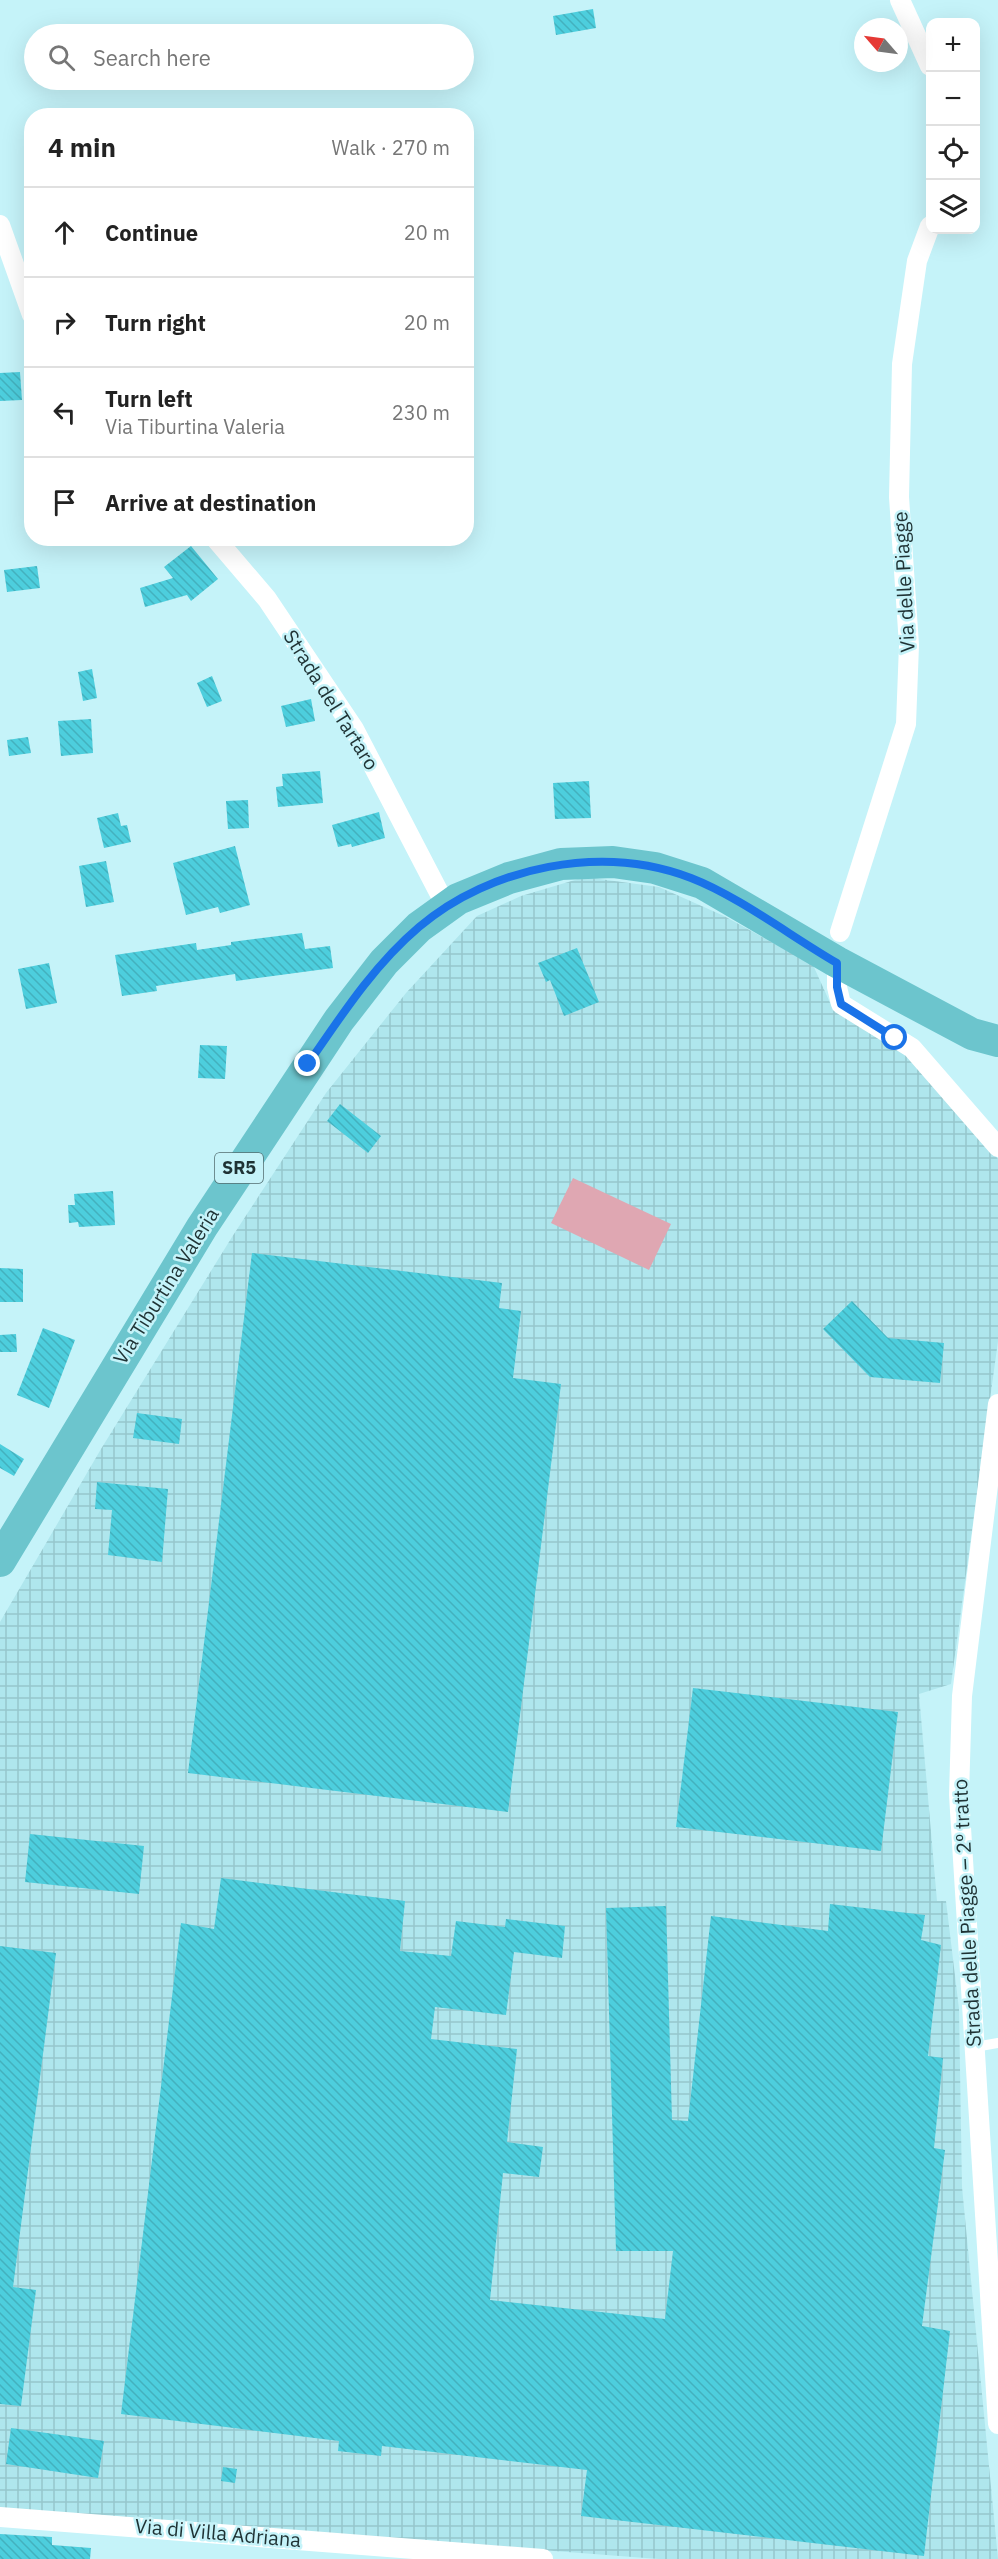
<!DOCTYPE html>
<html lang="en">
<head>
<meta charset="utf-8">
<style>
	body { margin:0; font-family:"IBM Plex Sans",sans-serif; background:#f6f6f6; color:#222 }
	.controls { position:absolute; right:18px; top:18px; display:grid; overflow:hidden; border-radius:12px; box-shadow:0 6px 24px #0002 }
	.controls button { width:54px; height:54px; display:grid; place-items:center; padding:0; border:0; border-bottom:2px solid #e0e0e0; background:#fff; color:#222; font:30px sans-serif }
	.compass { position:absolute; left:854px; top:18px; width:54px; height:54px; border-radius:50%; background:#fff; box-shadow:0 6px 24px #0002; rotate:298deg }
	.stop { position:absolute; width:18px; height:18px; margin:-14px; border:4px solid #1a73e8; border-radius:50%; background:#fff }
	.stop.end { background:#1a73e8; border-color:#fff; box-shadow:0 2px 6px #0008 }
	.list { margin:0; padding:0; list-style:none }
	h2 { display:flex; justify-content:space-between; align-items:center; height:78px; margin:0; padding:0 24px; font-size:26px }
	h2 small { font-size:20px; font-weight:400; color:#767676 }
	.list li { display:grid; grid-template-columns:39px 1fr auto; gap:18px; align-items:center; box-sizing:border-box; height:90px; padding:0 24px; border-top:2px solid #e0e0e0 }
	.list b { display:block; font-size:22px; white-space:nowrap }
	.list p { margin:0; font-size:20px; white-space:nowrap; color:#767676 }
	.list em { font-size:20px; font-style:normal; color:#767676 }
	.icon { flex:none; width:33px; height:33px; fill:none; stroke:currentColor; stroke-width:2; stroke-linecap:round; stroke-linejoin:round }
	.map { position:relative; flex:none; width:998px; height:2559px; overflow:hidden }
	.search { position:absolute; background:#fff; box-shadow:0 6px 24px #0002; left:24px; top:24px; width:450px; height:66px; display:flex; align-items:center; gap:15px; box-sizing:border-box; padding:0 21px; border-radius:33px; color:#767676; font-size:22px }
	.panel { position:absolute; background:#fff; box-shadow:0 6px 24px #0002; left:24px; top:108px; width:450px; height:438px; border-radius:24px }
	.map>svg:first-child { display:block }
	.industrial { fill:url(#industrial-grid) }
	.pitch { fill:#dfa7b2 }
	.building { fill:url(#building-back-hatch) }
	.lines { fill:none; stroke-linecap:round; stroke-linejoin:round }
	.lane { stroke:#fff; stroke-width:10 }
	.street { stroke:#fff; stroke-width:20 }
	.primary { stroke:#6cc5cd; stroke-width:32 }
	.route { stroke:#1a73e8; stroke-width:8 }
	.labels { text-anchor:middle; stroke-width:5; stroke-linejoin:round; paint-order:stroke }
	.shield { fill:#c5f3f9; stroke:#516c6f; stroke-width:1.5 }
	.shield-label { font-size:18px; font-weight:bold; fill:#1f3234 }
	.street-label { font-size:20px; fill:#1f3234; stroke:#c5f3f9 }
</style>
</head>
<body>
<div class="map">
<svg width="998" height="2559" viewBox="0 0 998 2559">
	<defs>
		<pattern id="industrial-grid" width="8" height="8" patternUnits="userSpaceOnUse" patternTransform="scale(1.5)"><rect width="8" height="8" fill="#afe6ed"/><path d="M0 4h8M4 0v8" fill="none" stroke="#96c6cc"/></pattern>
		<pattern id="building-back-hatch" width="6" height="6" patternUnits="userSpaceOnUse" patternTransform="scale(1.5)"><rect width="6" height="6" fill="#4dcedd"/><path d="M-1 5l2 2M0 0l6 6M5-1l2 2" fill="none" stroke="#43b1be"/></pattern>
	</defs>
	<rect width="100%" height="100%" fill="#c5f3f9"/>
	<polygon class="industrial" points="585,877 659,887 724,916 813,965 831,1005 913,1057 998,1159 998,1341 951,1684 919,1694 937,1901 946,1901 959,2009 962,2187 998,2559 659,2559 0,2509 0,1622 101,1449 232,1237 326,1093 406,993 477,916 521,896"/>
	<polygon class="pitch" points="573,1178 671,1224 649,1270 551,1223"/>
	<g class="building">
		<polygon points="593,9 596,28 556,35 553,16"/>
		<polygon points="20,372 22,400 0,401 0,373"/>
		<polygon points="191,546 218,579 191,601 187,595 145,607 140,588 173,578 164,567"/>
		<polygon points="37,566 40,588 7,592 4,570"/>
		<polygon points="92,669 97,698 83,701 78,672"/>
		<polygon points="212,676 222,701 207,707 197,683"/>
		<polygon points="311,699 315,721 286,727 281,706"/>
		<polygon points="91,719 93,753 61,756 58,721"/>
		<polygon points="28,737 31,753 9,756 7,740"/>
		<polygon points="320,771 323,803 278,807 276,787 283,786 282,774"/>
		<polygon points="589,781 591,818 555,819 553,783"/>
		<polygon points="248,800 249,828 228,829 226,801"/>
		<polygon points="379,812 385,838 352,847 351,844 338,847 332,825"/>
		<polygon points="118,813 121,826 127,825 131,842 104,848 97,818"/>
		<polygon points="235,846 250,905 220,913 218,907 186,915 173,863"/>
		<polygon points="106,861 114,902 86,907 79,866"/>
		<polygon points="302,933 305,949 330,946 333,968 236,981 235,974 156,986 157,991 122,996 115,955 196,943 197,950 231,945 231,942"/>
		<polygon points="577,948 599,1002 564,1016 550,980 546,982 538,963"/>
		<polygon points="49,963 57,1003 26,1009 18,969"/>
		<polygon points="200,1045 227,1046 225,1079 198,1078"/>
		<polygon points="340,1104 381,1136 368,1153 327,1121"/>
		<polygon points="113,1191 115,1225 79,1227 78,1222 69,1223 68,1205 75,1205 74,1194"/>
		<polygon points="252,1253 502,1283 499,1308 521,1311 513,1378 561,1384 508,1812 188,1773"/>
		<polygon points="0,1268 23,1269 23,1302 0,1302"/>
		<polygon points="852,1301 888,1338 944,1343 940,1383 870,1377 823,1329"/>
		<polygon points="43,1328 75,1340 49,1408 17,1395"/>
		<polygon points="16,1334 17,1352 0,1352 0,1335"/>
		<polygon points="137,1413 182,1419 179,1444 133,1438"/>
		<polygon points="0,1444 24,1459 14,1476 0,1468"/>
		<polygon points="97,1482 168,1489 162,1562 108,1555 112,1510 95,1509"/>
		<polygon points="693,1688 898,1712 881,1851 676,1827"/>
		<polygon points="30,1834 144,1846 139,1894 25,1882"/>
		<polygon points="221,1878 405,1901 400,1951 451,1956 456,1921 505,1927 506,1919 565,1926 562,1958 514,1952 506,2015 435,2007 431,2039 517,2049 507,2142 543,2147 539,2177 503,2173 490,2300 665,2319 673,2251 616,2251 606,1908 666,1906 672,2120 688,2121 711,1916 828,1931 830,1904 925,1915 921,1940 941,1945 928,2056 943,2058 934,2148 945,2150 922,2326 950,2331 924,2556 581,2516 587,2470 382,2446 381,2456 338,2451 339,2441 121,2414 181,1923 214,1929"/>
		<polygon points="0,1946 56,1953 13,2287 36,2290 21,2406 0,2404"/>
		<polygon points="11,2428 104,2441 98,2478 6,2464"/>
		<polygon points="223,2467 237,2469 235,2483 221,2481"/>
		<polygon points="0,2534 52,2537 52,2545 91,2548 90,2559 0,2559"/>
	</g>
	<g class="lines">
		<polyline class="lane" points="975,2047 998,2043"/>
		<g class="street">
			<polyline points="900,0 930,66"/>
			<polyline points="0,225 32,315"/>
			<polyline points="215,538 267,599 354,729 446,906"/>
			<polyline points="840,932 906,724 909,645 899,497 902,364 917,261 930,226"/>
			<polyline points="837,962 837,987 841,1004 912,1048 998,1147"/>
			<polyline points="998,1404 962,1696 959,1795 998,2424"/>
			<polyline points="0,2517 543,2559"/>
		</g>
		<polyline class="primary" points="0,1561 202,1227 339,1020 384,962 419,927 458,899 509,878 561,864 613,862 655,868 702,883 837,962 972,1034 998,1041"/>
	</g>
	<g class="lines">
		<path class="route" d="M308 1064C341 1016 374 965 419 927 491 866 602 844 691 878 738 896 792 937 837 963V987L841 1004 895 1038"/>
	</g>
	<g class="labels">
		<rect class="shield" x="215" y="1153" width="48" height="30" rx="4.5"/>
		<g class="shield-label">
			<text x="239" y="1174">SR5</text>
		</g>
		<g class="street-label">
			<text transform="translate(904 582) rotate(-93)" y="7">Via delle Piagge</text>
			<text transform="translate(331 700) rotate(58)" y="7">Strada del Tartaro</text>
			<text transform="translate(166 1286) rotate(-58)" y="7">Via Tiburtina Valeria</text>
			<text transform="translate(967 1913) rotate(-93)" y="7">Strada delle Piagge – 2º tratto</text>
			<text transform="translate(218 2533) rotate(5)" y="7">Via di Villa Adriana</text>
		</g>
	</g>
</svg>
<div class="controls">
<button>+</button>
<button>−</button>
<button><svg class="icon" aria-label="locate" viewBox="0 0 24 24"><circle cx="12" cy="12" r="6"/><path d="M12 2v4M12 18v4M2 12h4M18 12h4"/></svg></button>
<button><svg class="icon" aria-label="layers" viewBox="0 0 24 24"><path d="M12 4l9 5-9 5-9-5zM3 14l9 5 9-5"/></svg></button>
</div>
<svg class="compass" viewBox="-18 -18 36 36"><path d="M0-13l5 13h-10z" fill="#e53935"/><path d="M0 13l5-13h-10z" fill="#767676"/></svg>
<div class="stop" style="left:895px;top:1038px"></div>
<div class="stop end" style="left:308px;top:1064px"></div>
<div class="search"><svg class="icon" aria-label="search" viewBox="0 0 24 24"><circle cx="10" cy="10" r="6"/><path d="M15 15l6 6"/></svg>Search here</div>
<section class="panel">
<h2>4 min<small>Walk · 270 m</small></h2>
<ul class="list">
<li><svg class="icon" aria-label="ahead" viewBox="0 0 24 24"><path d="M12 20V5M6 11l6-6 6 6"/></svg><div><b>Continue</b></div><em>20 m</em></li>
<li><svg class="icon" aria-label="right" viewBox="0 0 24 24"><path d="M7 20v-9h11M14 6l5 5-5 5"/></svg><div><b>Turn right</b></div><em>20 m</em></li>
<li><svg class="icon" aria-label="left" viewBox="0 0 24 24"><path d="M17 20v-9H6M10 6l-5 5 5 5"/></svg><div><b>Turn left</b><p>Via Tiburtina Valeria</p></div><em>230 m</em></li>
<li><svg class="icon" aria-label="arrive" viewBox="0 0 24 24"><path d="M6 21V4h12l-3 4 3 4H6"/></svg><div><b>Arrive at destination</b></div></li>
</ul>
</section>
</div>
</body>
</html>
